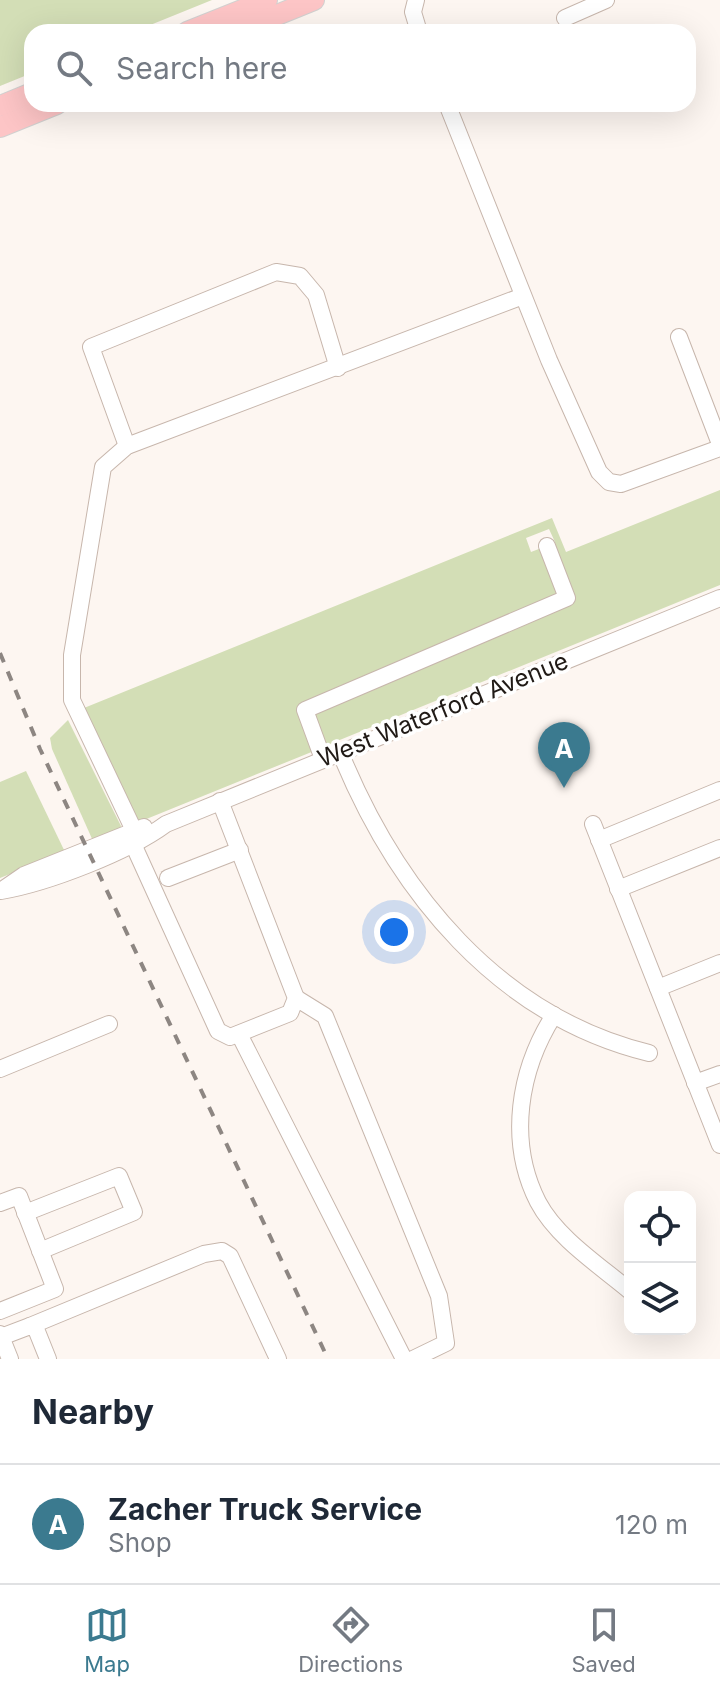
<!DOCTYPE html>
<html lang="en">
<head>
<meta charset="utf-8">
<style>
	body { margin:0; font-family:Inter,sans-serif; background:#f6f6f7; color:#1f2937 }
	.controls { position:absolute; right:24px; bottom:24px; display:grid; overflow:hidden; border-radius:16px; box-shadow:0 8px 32px #0002 }
	.controls button { width:72px; height:72px; display:grid; place-items:center; padding:0; border:0; border-bottom:2px solid #e0e1e3; background:#fff; color:#1f2937; font:40px sans-serif }
	.you { position:absolute; left:394px; top:932px; width:28px; height:28px; margin:-20px; border:6px solid #fff; border-radius:50%; background:#1a73e8; box-shadow:0 0 0 12px #1a73e833 }
	.badge { display:grid; place-items:center; width:52px; height:52px; border-radius:50%; background:#3b7a8f; color:#fff; font-size:26px; font-weight:700 }
	.pin { position:absolute; translate:-50% -66px; filter:drop-shadow(0 2px 4px #0008) }
	.pin::after { content:''; position:absolute; top:42px; width:28px; height:24px; background:inherit; clip-path:polygon(0 0,100% 0,50% 100%) }
	.list { margin:0; padding:0; list-style:none }
	h2 { display:flex; justify-content:space-between; align-items:center; height:104px; margin:0; padding:0 32px; font-size:34px }
	h2 small { font-size:26px; font-weight:400; color:#747a83 }
	.list li { display:grid; grid-template-columns:52px 1fr auto; gap:24px; align-items:center; box-sizing:border-box; height:120px; padding:0 32px; border-top:2px solid #e0e1e3 }
	.list b { display:block; font-size:30px; white-space:nowrap }
	.list p { margin:0; font-size:26px; white-space:nowrap; color:#747a83 }
	.list em { font-size:26px; font-style:normal; color:#747a83 }
	.icon { flex:none; width:44px; height:44px; fill:none; stroke:currentColor; stroke-width:2; stroke-linecap:round; stroke-linejoin:round }
	.map { position:relative; flex:none; width:720px; height:1359px; overflow:hidden }
	.search { position:absolute; background:#fff; box-shadow:0 8px 32px #0002; left:24px; right:24px; top:24px; height:88px; display:flex; align-items:center; gap:20px; box-sizing:border-box; padding:0 28px; border-radius:24px; color:#747a83; font-size:30px }
	.sheet { height:224px; background:#fff }
	nav { display:flex; justify-content:space-around; align-items:center; box-sizing:border-box; height:112px; border-top:2px solid #e0e1e3; background:#fff; font-size:22px; color:#747a83 }
	nav a { display:grid; justify-items:center; gap:4px }
	nav .on { color:#3b7a8f }
	.map>svg:first-child { display:block }
	.green { fill:#d3deb6 }
	.lines { fill:none; stroke-linecap:round; stroke-linejoin:round }
	.minor-casing { stroke:#c7b6ac; stroke-width:18 }
	.major-casing { stroke:#d2d1d0; stroke-width:22 }
	.minor { stroke:#fff; stroke-width:16 }
	.major { stroke:#fdc5c6; stroke-width:20 }
	.rail { stroke:#8d8682; stroke-width:4; stroke-dasharray:10 10; stroke-linecap:butt }
	.labels { text-anchor:middle; stroke-width:7; stroke-linejoin:round; paint-order:stroke }
	.street-label { font-size:24px; fill:#201a16; stroke:#fff }
</style>
</head>
<body>
<div class="map">
<svg width="720" height="1359" viewBox="0 0 720 1359">
	<rect width="100%" height="100%" fill="#fdf6f1"/>
	<g class="green">
		<polygon points="0,0 212,0 133,32 32,32 32,73 0,86"/>
		<polygon points="720,490 720,585 325,746 309,712 571,600 550,544 555,542 549,529 526,538 531,552 544,547 563,596 301,708 314,751 139,822 84,708 552,518 566,552"/>
		<polygon points="68,720 121,826 120,830 93,841 52,749 50,738"/>
		<polygon points="26,771 65,852 0,878 0,782"/>
	</g>
	<g class="lines">
		<g class="minor-casing">
			<g id="minor">
				<polyline points="416,0 413,12 419,32"/>
				<polyline points="565,18 606,0"/>
				<polyline points="447,104 549,360 599,472 609,482 621,484 720,448"/>
				<polyline points="679,337 720,444"/>
				<polyline points="127,446 91,347 276,272 300,276 316,295 338,368"/>
				<path d="M340 752C397 892 498 1016 649 1053"/>
				<polyline points="323,759 305,710 567,598 547,546"/>
				<polyline points="593,824 720,1145"/>
				<polyline points="599,840 720,790"/>
				<polyline points="139,841 72,700 72,655 103,467 127,446 523,296"/>
				<polyline points="133,844 218,1031 230,1037 290,1013 296,998 220,801"/>
				<polyline points="168,878 240,850"/>
				<polyline points="5,888 24,875 144,827"/>
				<polyline points="618,889 720,848"/>
				<path d="M1 891C48 883 128 852 166 824L720 598"/>
				<polyline points="658,988 720,963"/>
				<polyline points="296,998 325,1016 439,1296 446,1343 413,1359"/>
				<path d="M554 1015C519 1070 507 1141 538 1202 557 1238 599 1265 630 1291"/>
				<polyline points="239,1034 404,1359"/>
				<polyline points="0,1069 109,1024"/>
				<polyline points="695,1083 720,1074"/>
				<polyline points="0,1203 19,1196 55,1289 0,1311"/>
				<polyline points="25,1213 119,1176 134,1212 40,1251"/>
				<polyline points="30,1326 204,1254 222,1251 230,1256 278,1359"/>
				<polyline points="0,1334 10,1359"/>
				<polyline points="1,1337 30,1326 36,1329 48,1359"/>
			</g>
		</g>
		<g class="major-casing">
			<g id="major">
				<polyline points="187,32 267,0"/>
				<polyline points="235,32 314,0"/>
				<polyline points="0,106 32,93"/>
				<polyline points="0,127 57,104"/>
			</g>
		</g>
		<use href="#minor" class="minor"/>
		<use href="#major" class="major"/>
		<polyline class="rail" points="0,653 40,749 328,1359"/>
	</g>
	<g class="labels">
		<g class="street-label">
			<text transform="translate(443 710) rotate(-22)" y="8">West Waterford Avenue</text>
		</g>
	</g>
</svg>
<div class="controls">
<button><svg class="icon" aria-label="locate" viewBox="0 0 24 24"><circle cx="12" cy="12" r="6"/><path d="M12 2v4M12 18v4M2 12h4M18 12h4"/></svg></button>
<button><svg class="icon" aria-label="layers" viewBox="0 0 24 24"><path d="M12 4l9 5-9 5-9-5zM3 14l9 5 9-5"/></svg></button>
</div>
<div class="you"></div>
<div class="pin badge" style="left:564px;top:788px">A</div>
<div class="search"><svg class="icon" aria-label="search" viewBox="0 0 24 24"><circle cx="10" cy="10" r="6"/><path d="M15 15l6 6"/></svg>Search here</div>
</div>
<section class="sheet">
<h2>Nearby<small></small></h2>
<ul class="list">
<li><span class="badge">A</span><div><b>Zacher Truck Service</b><p>Shop</p></div><em>120 m</em></li>
</ul>
</section>
<nav>
<a class="on"><svg class="icon" aria-label="map" viewBox="0 0 24 24"><path d="M3 6l6-2 6 2 6-2v14l-6 2-6-2-6 2zM9 4v14M15 6v14"/></svg>Map</a>
<a><svg class="icon" aria-label="directions" viewBox="0 0 24 24"><path d="M12 3l9 9-9 9-9-9zM9 14v-3h6M13 9l2 2-2 2"/></svg>Directions</a>
<a><svg class="icon" aria-label="saved" viewBox="0 0 24 24"><path d="M7 4h10v16l-5-4-5 4z"/></svg>Saved</a>
</nav>
</body>
</html>
